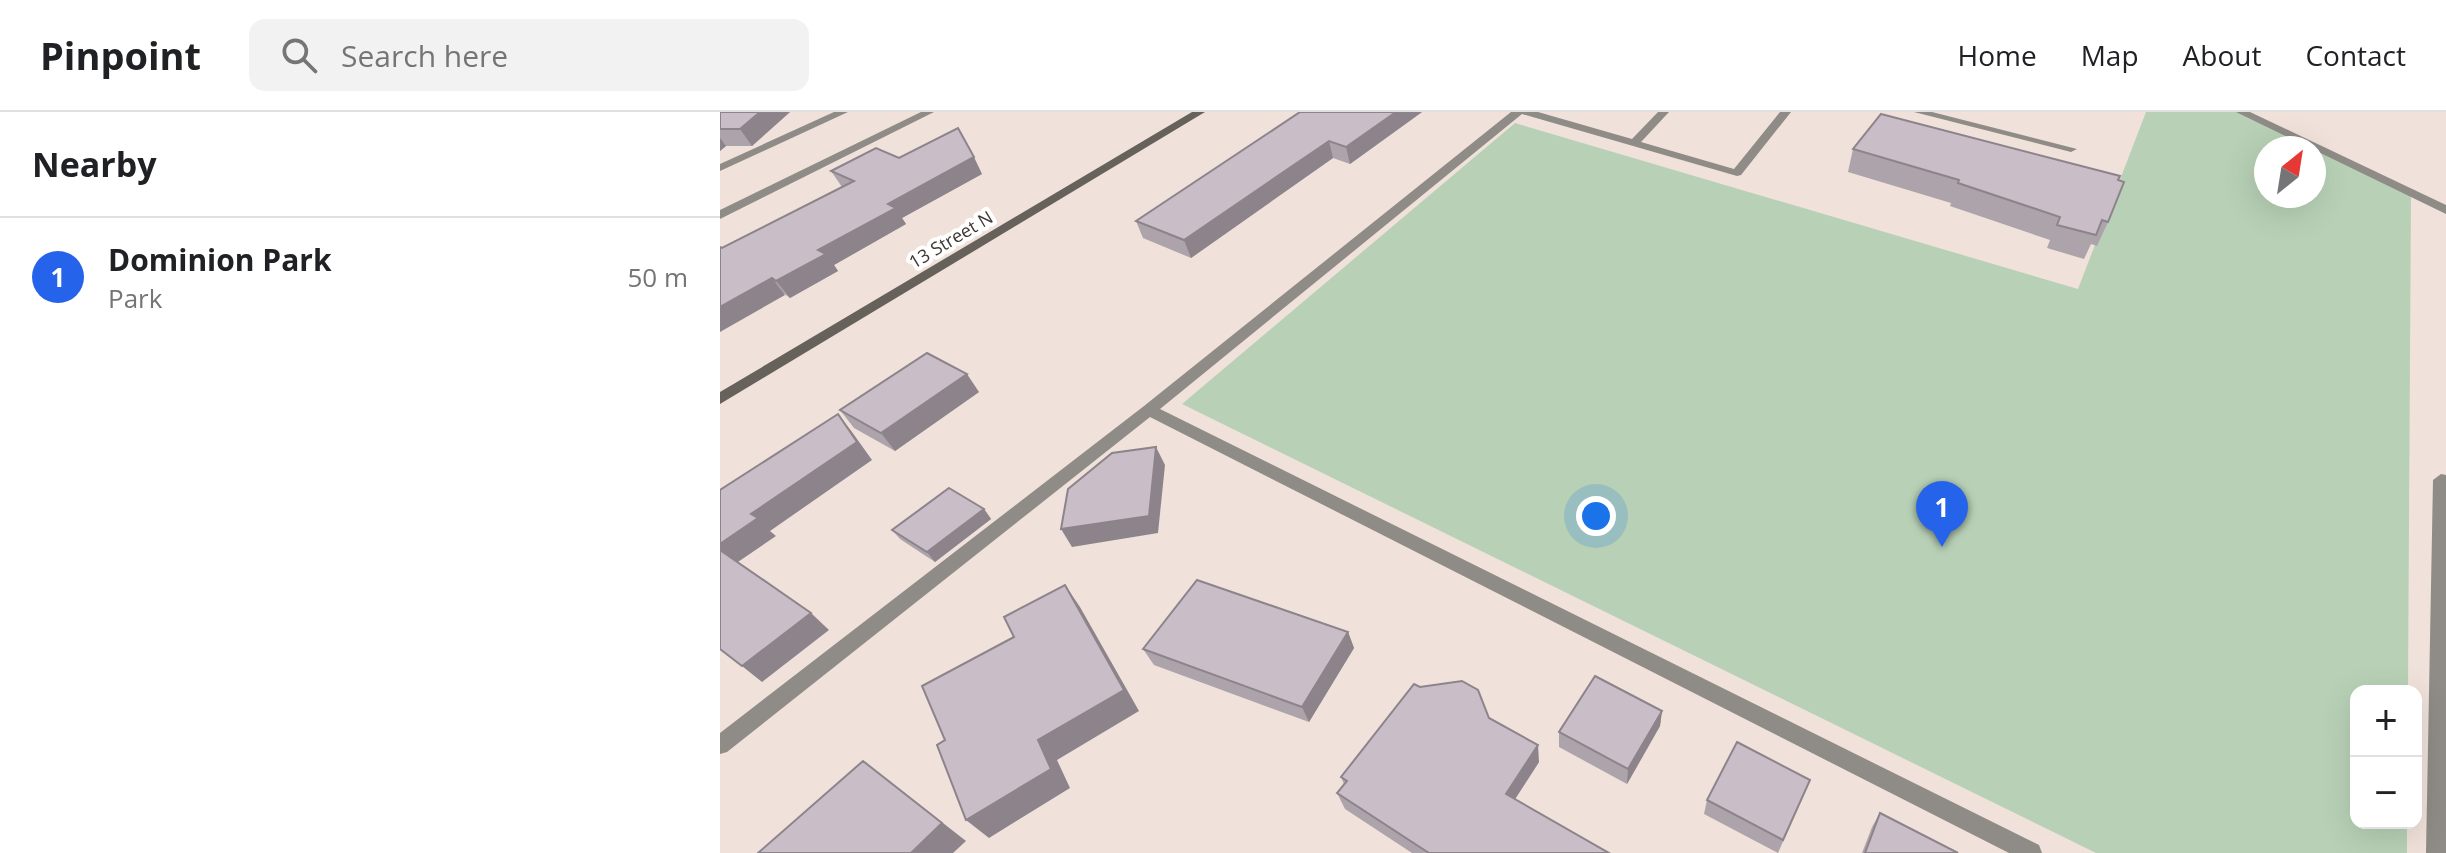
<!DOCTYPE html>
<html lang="en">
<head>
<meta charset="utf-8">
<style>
	body { margin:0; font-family:"Open Sans",sans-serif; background:#f2f2f2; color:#202124 }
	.controls { position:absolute; right:24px; bottom:24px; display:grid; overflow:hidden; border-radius:16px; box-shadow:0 8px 32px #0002 }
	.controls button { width:72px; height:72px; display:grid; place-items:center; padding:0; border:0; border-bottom:2px solid #e0e0e0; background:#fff; color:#202124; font:40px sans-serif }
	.compass { position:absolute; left:1534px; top:24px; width:72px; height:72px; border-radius:50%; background:#fff; box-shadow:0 8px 32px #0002; rotate:30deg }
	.you { position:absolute; left:876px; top:404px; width:28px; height:28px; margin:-20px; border:6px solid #fff; border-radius:50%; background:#1a73e8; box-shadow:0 0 0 12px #1a73e833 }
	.badge { display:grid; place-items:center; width:52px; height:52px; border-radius:50%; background:#2563eb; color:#fff; font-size:26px; font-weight:700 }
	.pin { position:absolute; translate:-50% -66px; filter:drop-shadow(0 2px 4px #0008) }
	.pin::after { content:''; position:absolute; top:42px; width:28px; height:24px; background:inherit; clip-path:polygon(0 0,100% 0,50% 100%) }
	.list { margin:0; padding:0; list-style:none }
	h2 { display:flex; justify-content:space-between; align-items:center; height:104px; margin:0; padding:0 32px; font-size:34px }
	h2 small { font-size:26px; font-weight:400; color:#757577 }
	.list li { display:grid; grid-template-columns:52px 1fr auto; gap:24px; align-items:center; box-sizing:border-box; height:120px; padding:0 32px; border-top:2px solid #e0e0e0 }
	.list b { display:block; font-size:30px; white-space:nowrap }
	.list p { margin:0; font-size:26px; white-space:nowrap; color:#757577 }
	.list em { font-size:26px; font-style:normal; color:#757577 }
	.icon { flex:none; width:44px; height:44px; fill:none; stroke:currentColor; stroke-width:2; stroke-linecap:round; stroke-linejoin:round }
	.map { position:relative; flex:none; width:1726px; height:741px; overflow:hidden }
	header { display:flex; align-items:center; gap:48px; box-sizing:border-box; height:112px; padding:0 40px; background:#fff; border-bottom:2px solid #e0e0e0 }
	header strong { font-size:38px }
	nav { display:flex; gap:44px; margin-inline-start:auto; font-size:28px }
	.search { width:560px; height:72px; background:#f2f2f2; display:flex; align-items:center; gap:20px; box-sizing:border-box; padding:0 28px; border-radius:16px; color:#757577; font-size:30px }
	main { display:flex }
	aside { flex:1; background:#fff }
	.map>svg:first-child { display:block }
	.green { fill:#b8d1b6; fill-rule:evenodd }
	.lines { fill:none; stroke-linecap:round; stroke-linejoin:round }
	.lane { fill:#8f8b86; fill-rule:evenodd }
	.street { fill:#8f8b86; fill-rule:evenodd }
	.secondary { fill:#66615a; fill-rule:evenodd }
	.wall { fill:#ada3ab }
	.shaded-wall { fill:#8d848b }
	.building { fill:#c9bdc7; stroke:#8d848b; stroke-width:2 }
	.labels { text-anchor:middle; stroke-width:8; stroke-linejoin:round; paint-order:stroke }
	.far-street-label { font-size:18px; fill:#3c3633; stroke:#fff }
</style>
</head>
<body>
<header>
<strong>Pinpoint</strong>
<div class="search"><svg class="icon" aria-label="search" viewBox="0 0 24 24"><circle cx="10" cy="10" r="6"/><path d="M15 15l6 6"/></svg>Search here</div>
<nav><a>Home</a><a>Map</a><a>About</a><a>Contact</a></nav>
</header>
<main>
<aside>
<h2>Nearby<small></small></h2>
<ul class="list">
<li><span class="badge">1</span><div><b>Dominion Park</b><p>Park</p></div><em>50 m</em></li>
</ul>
</aside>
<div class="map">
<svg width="1726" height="741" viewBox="0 0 1726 741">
	<rect width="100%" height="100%" fill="#f0e2da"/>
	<path class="green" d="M1426 0H1521L1691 81 1688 579H1636V711H1687V741H1376L462 292 795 11 1358 177ZM1546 36H1594V84H1546Z"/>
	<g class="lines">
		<g class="lane">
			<polygon points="114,0 128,0 0,59 0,52"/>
			<polygon points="201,0 214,0 0,107 0,98"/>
			<polygon points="791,0 818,0 912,27 938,0 949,0 921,30 1014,57 1060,0 1071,0 1021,63 1017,64 802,2 440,297 1319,733 1322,741 1289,741 430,305 7,640 0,642 0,621 424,294"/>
			<polygon points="1194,0 1212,0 1357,37 1351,40"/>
			<polygon points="1721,362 1726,363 1726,741 1706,741 1713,368"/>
		</g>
		<polygon class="street" points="1516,0 1530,0 1726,93 1726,102"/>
		<polygon class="secondary" points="472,0 485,0 0,292 0,280"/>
	</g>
	<g class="wall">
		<polygon points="0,0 70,0 32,34 6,34 0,39"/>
		<polygon points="580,0 702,0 630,52 613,46 471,146 423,126 416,109"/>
		<polygon points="1133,37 1388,110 1377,134 1371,132 1364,147 1327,136 1330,128 1230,94 1231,91 1128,60"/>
		<polygon points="179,46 262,62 182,106 186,112 114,153 118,159 70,186 2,136 122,75 111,59"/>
		<polygon points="259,280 175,339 134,316 120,298"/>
		<polygon points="264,397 271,407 215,450 180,427 172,418"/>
		<polygon points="628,520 634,536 589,610 434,553 423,537"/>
		<polygon points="700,575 769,606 819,650 795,687 889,741 692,741 625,697 617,681 624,672 621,665"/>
		<polygon points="942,599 940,614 907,672 839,635 839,620"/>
		<polygon points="1090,668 1058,741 984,702 987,688"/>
		<polygon points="1160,701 1238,741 1142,741 1152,715"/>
	</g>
	<g class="shaded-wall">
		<polygon points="40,0 70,0 32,34 20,17"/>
		<polygon points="676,0 702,0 630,52 626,35"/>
		<polygon points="0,26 6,34 0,39"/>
		<polygon points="609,29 613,46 471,146 464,128"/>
		<polygon points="254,45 262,62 182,106 186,112 114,153 118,159 70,186 56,169 98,138 168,92"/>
		<polygon points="52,166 65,183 0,220 0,195"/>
		<polygon points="247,262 259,280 175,339 161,321"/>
		<polygon points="118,302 132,320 152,348 50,419 56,424 15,452 0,439 0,432 31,402"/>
		<polygon points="436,335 445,353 438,421 352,435 341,417"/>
		<polygon points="264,397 271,407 215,450 207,440"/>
		<polygon points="345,473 360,495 419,599 337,648 350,676 269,726 246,708"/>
		<polygon points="91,501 109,518 42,570 22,554"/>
		<polygon points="628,520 634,536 589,610 582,595"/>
		<polygon points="942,599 940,614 907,672 908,657"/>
		<polygon points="818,633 819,650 788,698 786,682"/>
		<polygon points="168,668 246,729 233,741 191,741"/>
	</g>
	<g class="building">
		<polygon points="0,0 40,0 20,17 0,17"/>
		<polygon points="580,0 676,0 626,35 609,29 464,128 416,109"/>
		<polygon points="1161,2 1400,64 1398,68 1404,70 1388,110 1382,108 1376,123 1337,113 1340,105 1238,71 1239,68 1133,37"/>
		<polygon points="238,16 254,45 168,92 176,96 98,138 106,142 56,169 52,166 0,195 0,135 2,136 134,69 111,59 156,36 179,46"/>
		<polygon points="207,241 247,262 161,321 120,298"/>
		<polygon points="118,302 137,330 31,402 38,406 0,432 0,378"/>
		<polygon points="436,335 429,404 341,417 348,377 392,341"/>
		<polygon points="229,376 264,397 207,440 172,418"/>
		<polygon points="0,438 91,501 22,554 0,537"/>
		<polygon points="477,468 628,520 582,595 423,537"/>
		<polygon points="345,473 404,578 318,628 331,657 246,708 217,633 225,628 202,574 294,525 284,505"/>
		<polygon points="875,564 942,599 908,657 839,620"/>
		<polygon points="742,569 758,578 769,606 818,633 786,682 889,741 709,741 617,681 627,669 621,665 694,572 700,575"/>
		<polygon points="1017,630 1090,668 1063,728 987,688"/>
		<polygon points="143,649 222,711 191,741 38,741"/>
		<polygon points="1160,701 1238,741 1145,741"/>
	</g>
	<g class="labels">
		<g class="far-street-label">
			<text transform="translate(231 128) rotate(-31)" y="6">13 Street N</text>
		</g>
	</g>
</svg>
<div class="controls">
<button>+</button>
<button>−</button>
</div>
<svg class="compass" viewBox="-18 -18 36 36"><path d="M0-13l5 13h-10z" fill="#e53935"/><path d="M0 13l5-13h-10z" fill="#757577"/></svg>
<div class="you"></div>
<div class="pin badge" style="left:1222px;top:435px">1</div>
</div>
</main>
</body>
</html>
